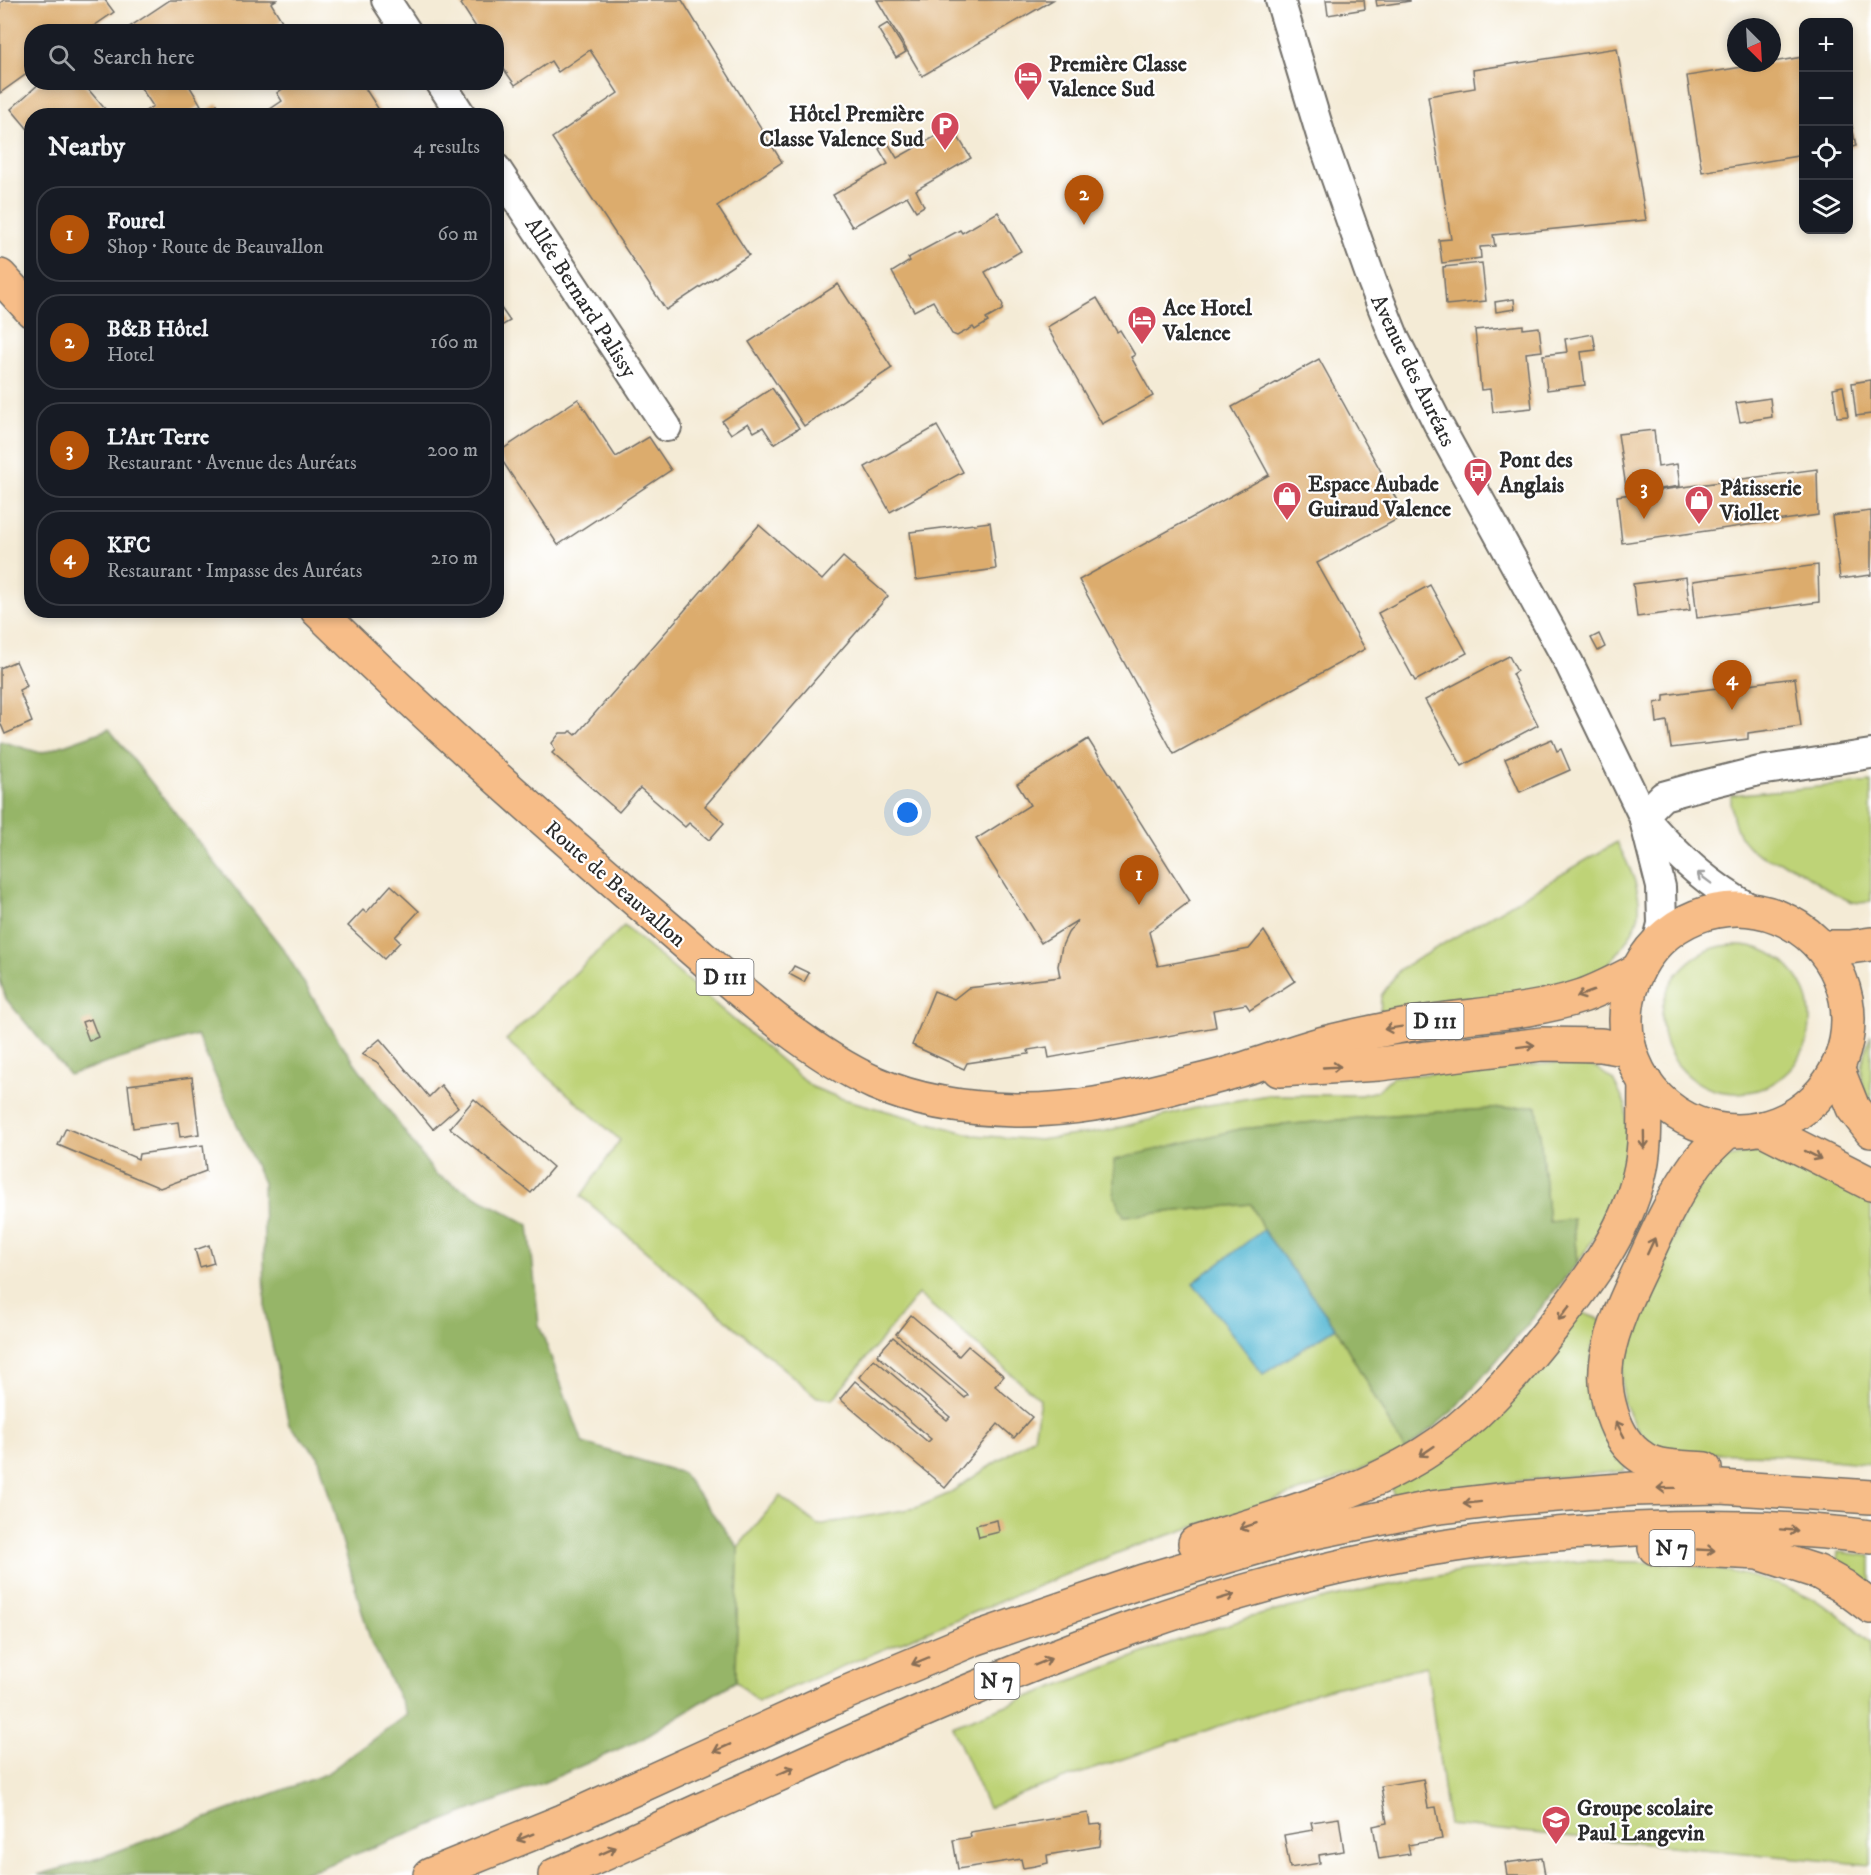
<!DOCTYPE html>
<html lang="en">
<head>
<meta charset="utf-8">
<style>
	body { margin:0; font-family:"IM FELL DW Pica",serif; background:#20242c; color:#f1f3f6 }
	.controls { position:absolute; right:18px; top:18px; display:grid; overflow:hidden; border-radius:12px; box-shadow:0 3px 9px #0003 }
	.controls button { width:54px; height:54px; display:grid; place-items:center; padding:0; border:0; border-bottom:2px solid #363941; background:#171b24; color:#f1f3f6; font:30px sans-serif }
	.compass { position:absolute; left:1727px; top:18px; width:54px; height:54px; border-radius:50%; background:#171b24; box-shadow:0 3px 9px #0003; rotate:156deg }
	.you { position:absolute; left:908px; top:813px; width:21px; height:21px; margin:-15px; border:4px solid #fff; border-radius:50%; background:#1a73e8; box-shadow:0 0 0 9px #1a73e833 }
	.badge { display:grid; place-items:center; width:39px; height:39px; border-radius:50%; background:#b45309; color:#fff; font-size:20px; font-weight:700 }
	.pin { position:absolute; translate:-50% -50px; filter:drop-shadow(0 2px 3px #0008) }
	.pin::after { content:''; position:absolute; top:32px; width:21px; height:18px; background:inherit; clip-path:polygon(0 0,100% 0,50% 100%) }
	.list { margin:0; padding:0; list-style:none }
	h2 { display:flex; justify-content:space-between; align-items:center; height:78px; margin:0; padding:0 24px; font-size:26px }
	h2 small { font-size:20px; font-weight:400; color:#9ea1a6 }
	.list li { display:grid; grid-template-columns:39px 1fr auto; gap:18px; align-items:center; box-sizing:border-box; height:96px; margin:0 12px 12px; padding:0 12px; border:2px solid #363941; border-radius:24px }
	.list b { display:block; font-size:22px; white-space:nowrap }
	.list p { margin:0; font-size:20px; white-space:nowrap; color:#9ea1a6 }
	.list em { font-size:20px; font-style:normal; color:#9ea1a6 }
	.icon { flex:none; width:33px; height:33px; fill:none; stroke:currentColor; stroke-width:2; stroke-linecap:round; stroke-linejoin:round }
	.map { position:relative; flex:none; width:1871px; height:1875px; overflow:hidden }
	.search { position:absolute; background:#171b24; box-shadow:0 3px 9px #0003; left:24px; top:24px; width:480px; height:66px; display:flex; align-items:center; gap:15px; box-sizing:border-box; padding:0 21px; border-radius:24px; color:#9ea1a6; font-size:22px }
	.panel { position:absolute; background:#171b24; box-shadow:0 3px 9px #0003; left:24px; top:108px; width:480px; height:510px; border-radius:24px }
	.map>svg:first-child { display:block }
	.green { fill:#bed377; stroke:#747f51; stroke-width:1.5 }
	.forest { fill:#96b568; stroke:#60704a; stroke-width:1.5 }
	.water { fill:#54b7d3; stroke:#40717f; stroke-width:1.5 }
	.building { fill:#dcac6d }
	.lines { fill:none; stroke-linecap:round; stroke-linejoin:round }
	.minor-casing { stroke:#716e67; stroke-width:32 }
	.primary-casing { stroke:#716e67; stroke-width:36 }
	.trunk-casing { stroke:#716e67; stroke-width:36 }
	.minor { stroke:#fff; stroke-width:28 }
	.primary { stroke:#f7bd88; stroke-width:33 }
	.trunk { stroke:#f7bd88; stroke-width:33 }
	.oneway { stroke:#a0a0a0 }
	.oneway2 { stroke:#876d55 }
	.labels { text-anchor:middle; stroke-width:4.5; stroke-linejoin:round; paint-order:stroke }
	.shield { fill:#fff; stroke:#6b6b6b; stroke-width:1.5 }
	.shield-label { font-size:21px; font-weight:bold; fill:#2b2b2b }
	.poi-label { font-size:22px; font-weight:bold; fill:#2b2b2b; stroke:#fff; text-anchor:start }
	.street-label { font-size:22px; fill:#2b2b2b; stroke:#fff }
</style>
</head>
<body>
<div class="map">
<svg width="1871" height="1875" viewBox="0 0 1871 1875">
	<rect width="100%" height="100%" fill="#fff"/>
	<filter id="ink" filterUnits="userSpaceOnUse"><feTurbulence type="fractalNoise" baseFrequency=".0167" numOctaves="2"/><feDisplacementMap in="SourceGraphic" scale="12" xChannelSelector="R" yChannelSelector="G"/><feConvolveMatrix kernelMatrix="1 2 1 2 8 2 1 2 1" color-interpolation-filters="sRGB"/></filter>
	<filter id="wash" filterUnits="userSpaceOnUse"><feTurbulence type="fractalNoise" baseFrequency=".008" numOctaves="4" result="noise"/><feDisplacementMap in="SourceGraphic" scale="24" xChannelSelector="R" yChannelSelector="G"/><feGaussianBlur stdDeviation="1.35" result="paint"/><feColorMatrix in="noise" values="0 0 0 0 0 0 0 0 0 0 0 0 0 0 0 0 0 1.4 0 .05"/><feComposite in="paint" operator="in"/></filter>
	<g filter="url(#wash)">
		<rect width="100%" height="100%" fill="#f4ebd6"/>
		<g class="green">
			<path d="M1871 782V901C1866 903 1859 903 1853 902 1833 896 1812 877 1793 867 1778 859 1760 860 1748 846 1734 832 1731 814 1731 795Z"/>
			<path d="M1617 842C1627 863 1641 886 1639 911 1639 928 1611 966 1596 973 1562 989 1525 994 1489 1000 1452 1006 1416 1012 1380 1018L1381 996 1400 969Z"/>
			<polygon points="624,926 812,1087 840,1098 973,1135 1039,1140 1106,1131 1203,1106 1268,1095 1360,1095 1377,1091 1392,1077 1568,1062 1595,1067 1613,1080 1626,1106 1627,1142 1619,1201 1577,1263 1573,1219 1549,1223 1537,1106 1392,1115 1239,1129 1124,1216 1251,1204 1263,1230 1193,1283 1263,1374 1336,1328 1405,1451 1338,1479 1130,1548 758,1701 736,1681 738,1547 780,1496 818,1525 916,1508 948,1494 1034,1437 1040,1399 918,1294 833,1399 817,1397 581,1196 620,1140 506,1040"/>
			<circle cx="1736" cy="1019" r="74"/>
			<path d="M1871 1034V1106C1856 1078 1862 1061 1871 1034Z"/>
			<polygon points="1749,1152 1772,1152 1871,1199 1871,1464 1782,1455 1664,1452 1651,1444 1634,1424 1623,1402 1622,1376 1632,1332 1683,1216 1705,1177 1725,1158"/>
			<polygon points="1580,1312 1602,1320 1592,1347 1590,1374 1627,1461 1624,1471 1527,1480 1395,1498 1390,1485"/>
			<polygon points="1838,1552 1871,1556 1871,1590 1837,1562"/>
			<path d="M1585 1561C1670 1562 1757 1564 1832 1610 1846 1619 1858 1632 1871 1642V1865L1448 1825 1427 1666 1325 1690 1029 1791 988 1808 952 1726 1167 1644 1251 1617 1368 1589 1465 1571Z"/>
		</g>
		<g class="forest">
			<polygon points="109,729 284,950 339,1041 435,1174 529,1225 539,1325 583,1443 682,1473 738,1547 736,1681 641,1739 545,1782 319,1868 290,1875 38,1875 99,1858 326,1774 407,1714 370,1639 318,1456 289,1425 265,1312 263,1183 197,1035 69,1075 6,999 0,980 0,741 41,753"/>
			<polygon points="1537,1106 1549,1222 1573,1219 1577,1263 1529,1323 1455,1409 1405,1451 1336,1328 1263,1230 1251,1204 1124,1216 1114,1196 1114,1160 1239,1129 1392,1115"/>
		</g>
		<polygon class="water" points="1263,1230 1336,1328 1263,1374 1193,1283"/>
		<g id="blocks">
			<g class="building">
				<polygon points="4,0 105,0 114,12 85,32 32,32 32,70 0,93 0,3"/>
				<polygon points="170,0 276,0 271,3 282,21 267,32 122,32"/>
				<polygon points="466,0 682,0 782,162 717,206 749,255 666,310 552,138 618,93 590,50 558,72 551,61 515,85 496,58 496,32 479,32 461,4"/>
				<polygon points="877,0 1053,0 922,76"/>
				<polygon points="1326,0 1364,0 1365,9 1328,15"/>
				<polygon points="1376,0 1410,0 1410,1 1377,6"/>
				<polygon points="888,23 906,52 896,58 878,29"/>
				<polygon points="1617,48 1646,220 1493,235 1495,246 1480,247 1481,258 1442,263 1439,240 1451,239 1428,96 1475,88 1473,70"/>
				<polygon points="1803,57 1803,155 1702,172 1687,76"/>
				<polygon points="41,82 82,82 111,116 32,116 32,134 11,109"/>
				<polygon points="137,82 187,82 201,105 184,116 142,116 141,114 153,106"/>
				<polygon points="292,82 361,82 383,116 260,116 282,101 277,93"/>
				<polygon points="217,104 224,116 199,116"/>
				<polygon points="1848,106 1856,146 1848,148"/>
				<polygon points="952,127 971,158 916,190 924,206 916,211 907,196 852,227 833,195 888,164 879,149 888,143 897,158"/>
				<polygon points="998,212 1021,251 985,272 1003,305 1002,310 986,319 988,322 975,330 973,327 957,336 952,334 933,301 914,311 892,272 910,261 908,258 960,230 962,233"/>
				<polygon points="1482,263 1486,301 1446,305 1443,267"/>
				<polygon points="838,284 892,368 804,426 749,342"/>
				<polygon points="1097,298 1117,332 1120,330 1135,355 1131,357 1153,396 1102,424 1047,327"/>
				<polygon points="1514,299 1515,309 1496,312 1495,302"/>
				<polygon points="496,301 510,321 496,329"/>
				<polygon points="1523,325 1523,329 1539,327 1542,351 1526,353 1532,408 1493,412 1490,389 1481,390 1475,330"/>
				<polygon points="1593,334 1596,350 1581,352 1585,385 1547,390 1543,355 1567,352 1565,339"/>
				<polygon points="1319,359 1405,515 1317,563 1365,649 1174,754 1079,580 1269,475 1232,407"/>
				<polygon points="1871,380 1871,414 1856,416 1852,383"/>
				<polygon points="1843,386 1848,416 1837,417 1833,388"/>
				<polygon points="772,388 799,428 774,444 763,427 754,432 748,423 731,434 722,421"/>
				<polygon points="1770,398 1772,417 1740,422 1736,403"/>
				<polygon points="578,399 616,457 649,437 671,470 558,545 497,453"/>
				<polygon points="937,426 963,472 890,512 865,467"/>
				<polygon points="1654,430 1658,467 1677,464 1680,486 1627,494 1618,434"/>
				<polygon points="1817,469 1818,515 1622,543 1617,496"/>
				<polygon points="1871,511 1871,575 1840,579 1832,516"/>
				<polygon points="990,522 996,569 916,580 910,532"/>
				<polygon points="759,525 822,580 843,557 888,596 705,806 724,823 709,840 689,823 685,827 640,788 619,812 552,753 555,750 552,743 560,733 569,733 571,731 576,735"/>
				<polygon points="1818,565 1819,602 1697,618 1693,581"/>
				<polygon points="1686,577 1690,610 1637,617 1633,584"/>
				<polygon points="1430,585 1467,653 1415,681 1378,613"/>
				<polygon points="1599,634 1605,647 1598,651 1591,638"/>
				<polygon points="1509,656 1517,671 1512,674 1538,725 1462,766 1425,700"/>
				<polygon points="16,661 27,686 19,690 32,722 5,734 0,722 0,668"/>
				<polygon points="1795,678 1801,726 1748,733 1748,739 1671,748 1667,721 1657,723 1655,703 1664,701 1664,695"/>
				<polygon points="1088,739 1190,901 1149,932 1158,966 1249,949 1264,931 1295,981 1250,1010 1246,1004 1213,1010 1216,1027 1049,1058 1047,1047 1028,1050 1029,1054 967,1063 964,1069 912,1045 934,991 954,999 968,988 1060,977 1058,966 1062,946 1068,933 1078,920 1041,943 976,839 1030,805 1017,784"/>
				<polygon points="1552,739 1557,751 1561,749 1570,770 1520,792 1505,759"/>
				<polygon points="391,885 419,911 395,937 400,942 384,959 348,926 363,910 366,913"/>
				<polygon points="794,966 809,973 804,982 789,974"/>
				<polygon points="91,1019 98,1037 89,1041 82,1022"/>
				<polygon points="380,1039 429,1097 441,1085 458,1107 433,1129 377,1062 362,1054"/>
				<polygon points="192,1077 199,1134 180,1137 178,1122 133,1128 128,1085"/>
				<polygon points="474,1099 553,1167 531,1193 450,1128"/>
				<polygon points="66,1128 138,1159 139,1154 203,1145 206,1171 160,1188 58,1145"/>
				<polygon points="209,1245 214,1263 200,1267 195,1250"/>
				<polygon points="911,1315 959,1356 968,1346 1004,1376 995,1386 1032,1417 1014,1438 998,1424 945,1488 840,1399 855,1381 928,1442 931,1439 859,1377 874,1359 947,1420 950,1417 877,1355 893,1337 965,1398 968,1395 896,1334"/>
				<polygon points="997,1520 999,1532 979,1537 976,1525"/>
				<polygon points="1423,1779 1428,1808 1436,1807 1442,1839 1408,1845 1410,1854 1379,1859 1373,1826 1387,1823 1381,1786"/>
				<polygon points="1088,1813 1090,1825 1102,1824 1100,1846 1047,1855 1048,1863 1035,1866 1023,1868 1021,1859 958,1869 953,1840 971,1837 970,1832"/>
				<polygon points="1339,1818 1344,1851 1319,1855 1320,1863 1290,1868 1284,1835 1313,1830 1311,1822"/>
				<polygon points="1542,1858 1545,1875 1507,1875 1505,1863"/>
			</g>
		</g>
	</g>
	<g filter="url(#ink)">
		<use href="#blocks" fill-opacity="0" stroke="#716e67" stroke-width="1.5"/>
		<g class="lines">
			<g class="minor-casing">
				<g id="minor">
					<polyline points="386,0 407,32"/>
					<polyline points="1280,0 1322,139 1372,281 1395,339 1438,424 1569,663 1643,816 1661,887 1662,924 1657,943"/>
					<polyline points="440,82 462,116"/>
					<polyline points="496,168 667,427"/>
					<polyline points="1643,816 1663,796 1699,786 1759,771 1871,754"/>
					<path d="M1647 821C1680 859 1709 885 1753 910"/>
				</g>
			</g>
			<g class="primary-casing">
				<g id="primary">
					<polyline points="0,276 32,311"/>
					<path d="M317 610C430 721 548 825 668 928 730 981 800 1049 875 1083 918 1102 969 1109 1016 1110 1070 1111 1122 1100 1174 1087 1194 1082 1214 1078 1233 1072 1265 1063 1296 1050 1328 1042 1362 1034 1397 1026 1432 1021 1482 1014 1534 1012 1582 996 1602 989 1620 979 1638 970"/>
					<circle cx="1737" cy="1020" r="111"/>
					<polyline points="1821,947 1850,947 1871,944"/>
					<polyline points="1837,1068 1853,1108 1871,1131"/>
					<polyline points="1279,1070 1379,1064 1542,1044 1601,1045 1630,1050"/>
					<polyline points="1761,1128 1871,1184"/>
				</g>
			</g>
			<g class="trunk-casing">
				<g id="trunk">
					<path d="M1705 1469C1685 1467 1660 1469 1643 1458 1613 1440 1602 1391 1607 1359 1613 1325 1629 1292 1644 1261 1659 1228 1675 1193 1696 1164 1705 1152 1717 1141 1728 1131"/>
					<path d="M1195 1543C1273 1518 1353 1497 1423 1454 1474 1423 1515 1375 1552 1328 1588 1282 1625 1234 1639 1176 1647 1145 1644 1113 1645 1081"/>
					<polyline points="1655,1548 1759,1553 1818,1572 1843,1586 1871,1607"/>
					<polyline points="430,1875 563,1821 838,1696 974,1639 1143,1581 1300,1535 1431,1508 1507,1499 1633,1489 1721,1487 1871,1497"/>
					<path d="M555 1875C606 1854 656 1830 707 1807 845 1745 984 1680 1128 1629 1234 1591 1344 1561 1456 1545 1515 1536 1576 1532 1636 1529 1714 1526 1793 1527 1871 1537"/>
				</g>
			</g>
			<use href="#minor" class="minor"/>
			<use href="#primary" class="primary"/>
			<use href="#trunk" class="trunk"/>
		</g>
		<defs><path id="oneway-shaft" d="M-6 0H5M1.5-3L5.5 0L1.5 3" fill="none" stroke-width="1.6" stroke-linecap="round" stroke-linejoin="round" transform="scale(1.5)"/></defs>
		<use class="oneway" href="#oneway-shaft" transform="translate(1704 878) rotate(-143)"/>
		<g class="oneway2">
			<use href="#oneway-shaft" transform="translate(1585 994) rotate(160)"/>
			<use href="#oneway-shaft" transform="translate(1393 1028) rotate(171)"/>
			<use href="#oneway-shaft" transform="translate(1526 1046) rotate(-7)"/>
			<use href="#oneway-shaft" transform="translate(1332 1067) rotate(-3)"/>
			<use href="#oneway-shaft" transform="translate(1644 1140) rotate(89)"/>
			<use href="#oneway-shaft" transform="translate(1813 1155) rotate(27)"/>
			<use href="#oneway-shaft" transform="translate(1651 1246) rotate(-65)"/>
			<use href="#oneway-shaft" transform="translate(1564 1313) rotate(128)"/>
			<use href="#oneway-shaft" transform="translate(1620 1429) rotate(-118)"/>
			<use href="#oneway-shaft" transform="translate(1427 1451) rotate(146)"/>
			<use href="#oneway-shaft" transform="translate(1666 1488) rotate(179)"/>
			<use href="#oneway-shaft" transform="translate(1472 1503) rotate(173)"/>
			<use href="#oneway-shaft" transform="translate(1248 1526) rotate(162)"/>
			<use href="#oneway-shaft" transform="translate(1789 1530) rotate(4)"/>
			<use href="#oneway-shaft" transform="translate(1706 1550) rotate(3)"/>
			<use href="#oneway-shaft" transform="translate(1226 1597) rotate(-16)"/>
			<use href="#oneway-shaft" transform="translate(920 1661) rotate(157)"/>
			<use href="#oneway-shaft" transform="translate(1043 1662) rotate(-22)"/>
			<use href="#oneway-shaft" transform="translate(722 1748) rotate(156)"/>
			<use href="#oneway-shaft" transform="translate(786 1771) rotate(-24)"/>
			<use href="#oneway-shaft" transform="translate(525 1837) rotate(158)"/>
			<use href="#oneway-shaft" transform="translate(608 1851) rotate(-24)"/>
		</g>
	</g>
	<defs>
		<g id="hotel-pin" transform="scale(1.5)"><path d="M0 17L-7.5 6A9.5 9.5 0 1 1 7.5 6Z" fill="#d1495b" stroke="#fff"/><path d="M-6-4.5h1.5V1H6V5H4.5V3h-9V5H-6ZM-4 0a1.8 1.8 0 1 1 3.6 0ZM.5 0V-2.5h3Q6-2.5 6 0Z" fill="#fff"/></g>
		<g id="parking-pin" transform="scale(1.5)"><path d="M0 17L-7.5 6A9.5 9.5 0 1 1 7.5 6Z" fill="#d1495b" stroke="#fff"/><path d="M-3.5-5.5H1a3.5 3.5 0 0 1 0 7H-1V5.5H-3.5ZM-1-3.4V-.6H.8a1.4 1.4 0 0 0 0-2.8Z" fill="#fff"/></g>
		<g id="bus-pin" transform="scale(1.5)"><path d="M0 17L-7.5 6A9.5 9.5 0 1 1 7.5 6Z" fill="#d1495b" stroke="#fff"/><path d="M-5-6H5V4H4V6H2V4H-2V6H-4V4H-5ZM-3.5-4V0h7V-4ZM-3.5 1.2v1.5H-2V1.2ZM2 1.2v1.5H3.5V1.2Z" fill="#fff"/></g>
		<g id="shop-pin" transform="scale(1.5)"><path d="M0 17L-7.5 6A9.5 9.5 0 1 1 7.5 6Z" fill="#d1495b" stroke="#fff"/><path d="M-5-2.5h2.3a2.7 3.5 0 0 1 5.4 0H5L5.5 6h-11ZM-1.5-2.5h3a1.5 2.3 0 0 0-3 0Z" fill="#fff"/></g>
		<g id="school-pin" transform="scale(1.5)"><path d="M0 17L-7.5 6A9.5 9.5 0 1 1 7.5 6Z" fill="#d1495b" stroke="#fff"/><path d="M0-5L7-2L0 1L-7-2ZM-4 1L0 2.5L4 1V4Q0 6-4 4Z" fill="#fff"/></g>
	</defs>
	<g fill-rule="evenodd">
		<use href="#hotel-pin" x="1028" y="76"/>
		<use href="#parking-pin" x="945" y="126"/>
		<use href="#hotel-pin" x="1142" y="320"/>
		<use href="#bus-pin" x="1478" y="472"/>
		<use href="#shop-pin" x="1287" y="496"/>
		<use href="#shop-pin" x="1699" y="500"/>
		<use href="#school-pin" x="1556" y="1820"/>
	</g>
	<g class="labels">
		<g class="shield">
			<rect x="696.5" y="959" width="57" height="36" rx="4.5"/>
			<rect x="1406.5" y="1003" width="57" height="36" rx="4.5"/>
			<rect x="1649.5" y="1530" width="45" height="36" rx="4.5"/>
			<rect x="974.5" y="1663" width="45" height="36" rx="4.5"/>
		</g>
		<g class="shield-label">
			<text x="725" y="984">D 111</text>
			<text x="1435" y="1028">D 111</text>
			<text x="1672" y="1555">N 7</text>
			<text x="997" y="1688">N 7</text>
		</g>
		<g class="poi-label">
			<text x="1049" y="71">Première Classe<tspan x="1049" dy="25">Valence Sud</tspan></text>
			<text x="924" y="121" text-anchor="end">Hôtel Première<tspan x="924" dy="25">Classe Valence Sud</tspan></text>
			<text x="1163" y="315">Ace Hotel<tspan x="1163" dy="25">Valence</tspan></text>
			<text x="1499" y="467">Pont des<tspan x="1499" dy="25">Anglais</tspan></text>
			<text x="1308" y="491">Espace Aubade<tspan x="1308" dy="25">Guiraud Valence</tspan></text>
			<text x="1720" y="495">Pâtisserie<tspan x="1720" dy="25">Viollet</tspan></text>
			<text x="1577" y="1815">Groupe scolaire<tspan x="1577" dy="25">Paul Langevin</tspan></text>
		</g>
		<g class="street-label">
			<text transform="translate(582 297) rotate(57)" y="8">Allée Bernard Palissy</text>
			<text transform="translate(1414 370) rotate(64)" y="8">Avenue des Auréats</text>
			<text transform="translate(616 883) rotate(41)" y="8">Route de Beauvallon</text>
		</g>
	</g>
</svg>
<div class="controls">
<button>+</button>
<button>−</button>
<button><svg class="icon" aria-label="locate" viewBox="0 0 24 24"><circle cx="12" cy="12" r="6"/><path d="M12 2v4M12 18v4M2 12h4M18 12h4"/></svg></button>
<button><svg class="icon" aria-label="layers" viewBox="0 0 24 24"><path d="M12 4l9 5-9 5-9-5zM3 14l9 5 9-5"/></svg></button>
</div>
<svg class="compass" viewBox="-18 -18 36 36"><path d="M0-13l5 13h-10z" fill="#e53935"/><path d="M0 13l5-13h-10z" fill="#9ea1a6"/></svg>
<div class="you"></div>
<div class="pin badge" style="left:1139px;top:905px">1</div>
<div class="pin badge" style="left:1084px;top:225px">2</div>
<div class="pin badge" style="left:1644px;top:519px">3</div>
<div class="pin badge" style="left:1732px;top:710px">4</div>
<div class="search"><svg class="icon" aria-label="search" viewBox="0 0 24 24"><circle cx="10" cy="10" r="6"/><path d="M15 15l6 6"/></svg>Search here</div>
<section class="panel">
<h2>Nearby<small>4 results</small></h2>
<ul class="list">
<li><span class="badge">1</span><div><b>Fourel</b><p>Shop · Route de Beauvallon</p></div><em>60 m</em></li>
<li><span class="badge">2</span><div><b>B&amp;B Hôtel</b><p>Hotel</p></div><em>160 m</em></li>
<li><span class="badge">3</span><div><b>L'Art Terre</b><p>Restaurant · Avenue des Auréats</p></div><em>200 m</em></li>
<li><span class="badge">4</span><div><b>KFC</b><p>Restaurant · Impasse des Auréats</p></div><em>210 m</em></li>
</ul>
</section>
</div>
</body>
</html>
